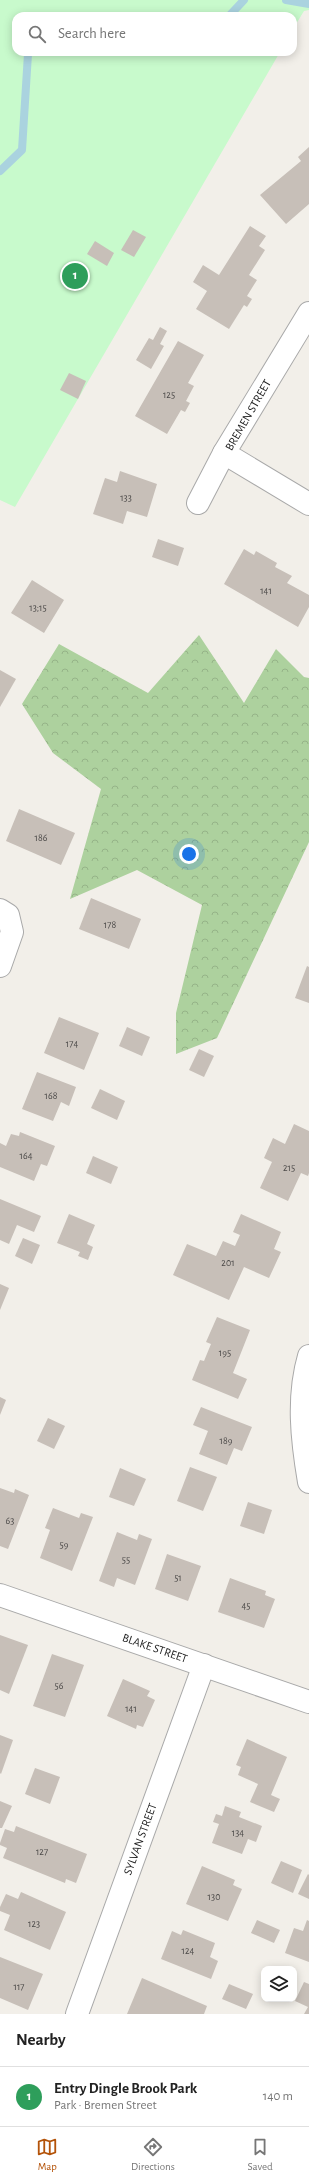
<!DOCTYPE html>
<html lang="en">
<head>
<meta charset="utf-8">
<style>
	body { margin:0; font-family:"Alegreya Sans",sans-serif; background:#f2f2f2; color:#222 }
	.controls { position:absolute; right:12px; bottom:12px; display:grid; overflow:hidden; border-radius:8px; box-shadow:0 2px 10px #0003 }
	.controls button { width:36px; height:36px; display:grid; place-items:center; padding:0; border:0; border-bottom:1px solid #e0e0e0; background:#fff; color:#222; font:20px sans-serif }
	.you { position:absolute; left:189px; top:854px; width:14px; height:14px; margin:-10px; border:3px solid #fff; border-radius:50%; background:#1a73e8; box-shadow:0 0 0 6px #1a73e833 }
	.badge { display:grid; place-items:center; width:26px; height:26px; border-radius:50%; background:#b45309; color:#fff; font-size:13px; font-weight:700 }
	.pin { position:absolute; translate:-50% -50%; border:2px solid #fff; box-shadow:0 1px 4px #0006 }
	.list { margin:0; padding:0; list-style:none }
	h2 { display:flex; justify-content:space-between; align-items:center; height:52px; margin:0; padding:0 16px; font-size:17px }
	h2 small { font-size:13px; font-weight:400; color:#767676 }
	.list li { display:grid; grid-template-columns:26px 1fr auto; gap:12px; align-items:center; box-sizing:border-box; height:60px; padding:0 16px; border-top:1px solid #e0e0e0 }
	.list b { display:block; font-size:15px; white-space:nowrap }
	.list p { margin:0; font-size:13px; white-space:nowrap; color:#767676 }
	.list em { font-size:13px; font-style:normal; color:#767676 }
	.icon { flex:none; width:22px; height:22px; fill:none; stroke:currentColor; stroke-width:2; stroke-linecap:round; stroke-linejoin:round }
	.map { position:relative; flex:none; width:309px; height:2014px; overflow:hidden }
	.search { position:absolute; background:#fff; box-shadow:0 2px 10px #0003; left:12px; right:12px; top:12px; height:44px; display:flex; align-items:center; gap:10px; box-sizing:border-box; padding:0 14px; border-radius:12px; color:#767676; font-size:15px }
	.sheet { height:112px; background:#fff }
	nav { display:flex; justify-content:space-around; align-items:center; box-sizing:border-box; height:56px; border-top:1px solid #e0e0e0; background:#fff; font-size:11px; color:#767676 }
	nav a { display:grid; justify-items:center; gap:2px }
	nav .on { color:#b45309 }
	.map>svg:first-child { display:block }
	.forest { fill:url(#forest-crowns) }
	.park { fill:#c8facc }
	.lines { fill:none; stroke-linecap:round; stroke-linejoin:round }
	.stream { stroke:#aad3df; stroke-width:8 }
	.building { fill:#c7bfb8 }
	.minor-casing { stroke:#a9a9a9; stroke-width:24 }
	.minor { stroke:#fff; stroke-width:22 }
	.labels { text-anchor:middle; stroke-width:3; stroke-linejoin:round; paint-order:stroke }
	.number-label { font-size:10px; fill:#4b4948 }
	.street-label { font-size:12px; fill:#222; stroke:#fff }
</style>
</head>
<body>
<div class="map">
<svg width="309" height="2014" viewBox="0 0 309 2014">
	<defs>
		<pattern id="forest-crowns" width="20" height="18" patternUnits="userSpaceOnUse"><rect width="20" height="18" fill="#add19e"/><path d="M2 6a3 3 0 1 1 6 0M12 15a3 3 0 1 1 6 0" fill="none" stroke="#95b388"/></pattern>
	</defs>
	<rect width="100%" height="100%" fill="#f2efe9"/>
	<polygon class="forest" points="199,635 244,703 276,649 304,677 309,678 309,842 217,1038 176,1054 176,1013 202,905 137,870 70,899 101,789 53,753 22,704 59,644 148,693"/>
	<polygon class="park" points="0,0 309,0 309,10 304,11 293,29 293,16 16,16 16,52 280,52 15,507 0,500"/>
	<g class="lines">
		<g class="stream">
			<polyline points="286,0 309,4"/>
			<polyline points="229,16 244,0"/>
			<polyline points="0,171 22,150 28,54 30,52"/>
		</g>
	</g>
	<g class="building">
		<polygon points="309,147 309,204 286,224 260,195 301,161 298,157"/>
		<polygon points="250,226 266,236 259,246 265,250 249,275 257,280 247,296 252,299 247,307 244,305 229,329 196,309 207,291 193,282 203,265 219,275"/>
		<polygon points="133,230 146,237 134,257 121,250"/>
		<polygon points="95,241 114,253 107,266 87,254"/>
		<polygon points="160,327 167,331 160,344 164,346 151,369 136,360 149,338 153,340"/>
		<polygon points="178,341 204,355 188,383 194,386 186,401 190,403 185,412 181,410 167,434 135,416"/>
		<polygon points="69,373 86,381 78,399 60,390"/>
		<polygon points="120,471 157,484 147,517 127,511 123,524 93,514 105,478 117,482"/>
		<polygon points="158,539 184,548 178,566 152,557"/>
		<polygon points="244,549 254,555 256,551 277,563 275,567 292,576 287,583 309,595 309,607 298,627 224,584"/>
		<polygon points="32,580 64,600 44,633 11,613"/>
		<polygon points="0,670 16,679 0,707"/>
		<polygon points="19,809 75,833 61,865 6,841"/>
		<polygon points="91,898 141,919 129,949 79,929"/>
		<polygon points="307,966 309,967 309,1003 295,998"/>
		<polygon points="59,1017 99,1033 84,1070 44,1053"/>
		<polygon points="127,1027 150,1037 142,1056 119,1046"/>
		<polygon points="199,1049 214,1056 204,1077 189,1070"/>
		<polygon points="37,1072 76,1087 69,1106 61,1102 53,1121 22,1109"/>
		<polygon points="100,1089 125,1101 117,1120 91,1108"/>
		<polygon points="294,1124 309,1131 309,1173 308,1176 301,1173 288,1201 260,1188 272,1162 264,1158 273,1138 285,1144"/>
		<polygon points="20,1132 55,1146 47,1166 41,1164 34,1181 0,1167 0,1143 6,1146 11,1134 19,1136"/>
		<polygon points="93,1156 118,1167 111,1184 86,1173"/>
		<polygon points="0,1199 41,1216 34,1232 17,1225 9,1244 0,1240"/>
		<polygon points="69,1214 95,1225 87,1244 93,1247 88,1260 78,1256 80,1252 57,1243"/>
		<polygon points="241,1214 281,1232 274,1249 281,1252 269,1278 244,1267 229,1300 173,1275 187,1244 216,1256 223,1241 235,1246 240,1235 233,1232"/>
		<polygon points="23,1238 40,1245 32,1264 15,1256"/>
		<polygon points="0,1284 9,1288 0,1310"/>
		<polygon points="217,1317 250,1330 233,1373 247,1379 238,1399 192,1380 200,1360 204,1361 211,1344 206,1342"/>
		<polygon points="0,1397 6,1400 0,1415"/>
		<polygon points="201,1407 252,1427 242,1451 234,1448 227,1465 199,1454 208,1431 193,1425"/>
		<polygon points="48,1418 65,1426 54,1449 37,1441"/>
		<polygon points="190,1467 217,1477 203,1511 177,1501"/>
		<polygon points="120,1468 146,1479 134,1506 109,1497"/>
		<polygon points="0,1488 14,1493 15,1489 29,1495 8,1549 0,1546"/>
		<polygon points="248,1502 272,1510 264,1534 240,1526"/>
		<polygon points="53,1508 79,1518 81,1513 93,1517 72,1571 40,1558 50,1530 45,1528"/>
		<polygon points="117,1532 137,1540 139,1534 152,1539 135,1585 117,1578 114,1587 99,1581"/>
		<polygon points="167,1554 201,1566 188,1601 155,1589"/>
		<polygon points="230,1578 266,1591 265,1595 275,1599 264,1628 218,1612"/>
		<polygon points="0,1635 28,1645 9,1694 0,1690"/>
		<polygon points="52,1654 84,1665 65,1717 33,1706"/>
		<polygon points="123,1679 150,1691 147,1696 155,1700 143,1727 137,1725 136,1729 107,1716"/>
		<polygon points="0,1735 13,1740 1,1774 0,1773"/>
		<polygon points="247,1739 287,1757 271,1795 280,1799 274,1812 250,1802 258,1784 238,1775 241,1767 236,1765"/>
		<polygon points="35,1768 60,1777 50,1804 25,1794"/>
		<polygon points="0,1801 12,1806 2,1828 0,1828"/>
		<polygon points="225,1806 241,1812 239,1817 262,1826 256,1842 248,1839 242,1854 212,1843 219,1824 213,1822 216,1814 222,1816"/>
		<polygon points="16,1826 87,1854 76,1883 66,1879 65,1883 3,1858 7,1848 0,1845 0,1843 5,1829 14,1832"/>
		<polygon points="281,1861 302,1870 293,1893 271,1883"/>
		<polygon points="202,1866 235,1880 233,1885 242,1889 228,1921 186,1904"/>
		<polygon points="308,1874 309,1875 309,1899 298,1894"/>
		<polygon points="21,1892 66,1912 50,1950 4,1930 10,1915 0,1911 0,1907 6,1894 18,1899"/>
		<polygon points="257,1920 280,1930 274,1943 251,1933"/>
		<polygon points="307,1920 309,1921 309,1962 285,1953 294,1928 303,1931"/>
		<polygon points="183,1930 215,1943 210,1957 218,1961 211,1979 161,1959 172,1931 181,1935"/>
		<polygon points="0,1957 43,1974 28,2010 0,1998"/>
		<polygon points="142,1978 207,2006 204,2014 127,2014"/>
		<polygon points="304,1982 309,1984 309,2014 304,2014 308,2007 295,2001"/>
		<polygon points="229,1984 253,1994 246,2009 222,1999"/>
	</g>
	<g class="lines">
		<g class="minor-casing">
			<g id="minor">
				<polyline points="309,313 224,453 309,504"/>
				<polyline points="198,503 224,453"/>
				<polyline points="0,910 8,915 12,932 0,966"/>
				<path d="M309 1356C297 1397 302 1441 309 1482"/>
				<polyline points="0,1595 309,1702"/>
				<polyline points="77,2014 204,1665"/>
			</g>
		</g>
		<use href="#minor" class="minor"/>
	</g>
	<g class="labels">
		<g class="number-label">
			<text x="169" y="398">125</text>
			<text x="126" y="501">133</text>
			<text x="266" y="594">141</text>
			<text x="38" y="611">13;15</text>
			<text x="41" y="841">186</text>
			<text x="110" y="928">178</text>
			<text x="72" y="1047">174</text>
			<text x="51" y="1099">168</text>
			<text x="26" y="1159">164</text>
			<text x="289" y="1171">215</text>
			<text x="228" y="1266">201</text>
			<text x="225" y="1356">195</text>
			<text x="226" y="1444">189</text>
			<text x="10" y="1524">63</text>
			<text x="64" y="1548">59</text>
			<text x="126" y="1563">55</text>
			<text x="178" y="1581">51</text>
			<text x="246" y="1609">45</text>
			<text x="59" y="1689">56</text>
			<text x="131" y="1712">141</text>
			<text x="238" y="1836">134</text>
			<text x="42" y="1855">127</text>
			<text x="214" y="1900">130</text>
			<text x="34" y="1927">123</text>
			<text x="188" y="1954">124</text>
			<text x="19" y="1990">117</text>
		</g>
		<g class="street-label">
			<text transform="translate(248 415) rotate(-60)" y="4">BREMEN STREET</text>
			<text transform="translate(155 1648) rotate(19)" y="4">BLAKE STREET</text>
			<text transform="translate(140 1839) rotate(-70)" y="4">SYLVAN STREET</text>
		</g>
	</g>
</svg>
<div class="controls">
<button><svg class="icon" aria-label="layers" viewBox="0 0 24 24"><path d="M12 4l9 5-9 5-9-5zM3 14l9 5 9-5"/></svg></button>
</div>
<div class="you"></div>
<div class="pin badge" style="left:75px;top:276px;background:#2e9e5b">1</div>
<div class="search"><svg class="icon" aria-label="search" viewBox="0 0 24 24"><circle cx="10" cy="10" r="6"/><path d="M15 15l6 6"/></svg>Search here</div>
</div>
<section class="sheet">
<h2>Nearby<small></small></h2>
<ul class="list">
<li><span class="badge" style="background:#2e9e5b">1</span><div><b>Entry Dingle Brook Park</b><p>Park · Bremen Street</p></div><em>140 m</em></li>
</ul>
</section>
<nav>
<a class="on"><svg class="icon" aria-label="map" viewBox="0 0 24 24"><path d="M3 6l6-2 6 2 6-2v14l-6 2-6-2-6 2zM9 4v14M15 6v14"/></svg>Map</a>
<a><svg class="icon" aria-label="directions" viewBox="0 0 24 24"><path d="M12 3l9 9-9 9-9-9zM9 14v-3h6M13 9l2 2-2 2"/></svg>Directions</a>
<a><svg class="icon" aria-label="saved" viewBox="0 0 24 24"><path d="M7 4h10v16l-5-4-5 4z"/></svg>Saved</a>
</nav>
</body>
</html>
